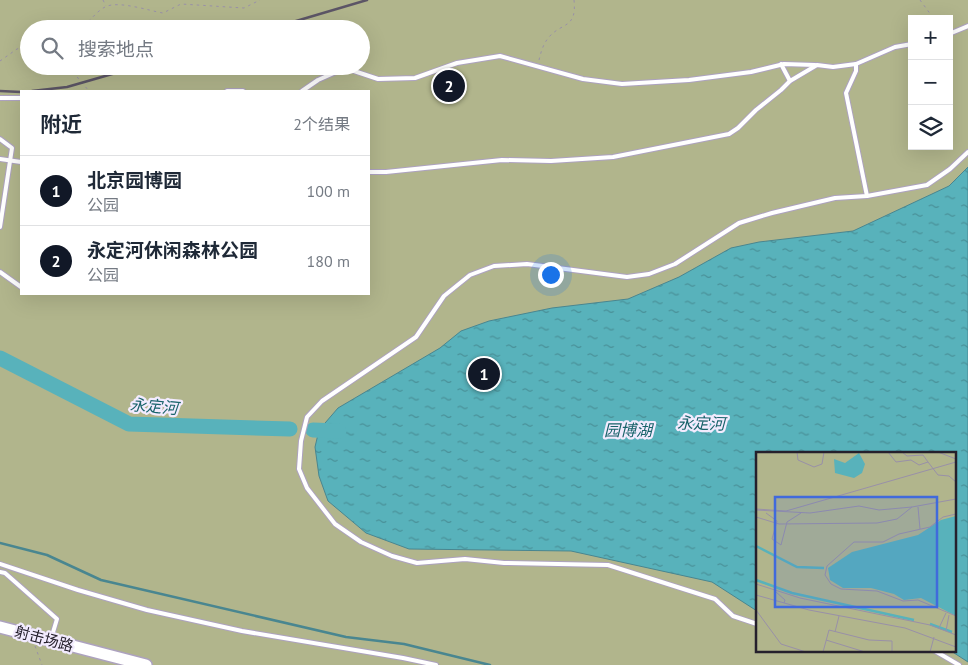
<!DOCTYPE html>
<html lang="zh">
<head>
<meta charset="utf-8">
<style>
	body { margin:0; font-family:"PT Sans","Noto Sans SC",sans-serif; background:#f2f2f3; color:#1f2937 }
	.controls { position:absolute; right:15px; top:15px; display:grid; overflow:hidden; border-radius:0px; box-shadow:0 5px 20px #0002 }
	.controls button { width:45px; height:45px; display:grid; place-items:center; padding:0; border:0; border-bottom:1px solid #e0e1e3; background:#fff; color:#1f2937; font:25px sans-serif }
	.you { position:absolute; left:550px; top:274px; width:18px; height:18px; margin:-12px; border:4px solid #fff; border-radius:50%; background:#1a73e8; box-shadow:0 0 0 8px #1a73e833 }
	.badge { display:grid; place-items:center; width:32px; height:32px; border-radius:50%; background:#111827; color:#fff; font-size:16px; font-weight:700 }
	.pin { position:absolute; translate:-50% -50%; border:2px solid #fff; box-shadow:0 1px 5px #0006 }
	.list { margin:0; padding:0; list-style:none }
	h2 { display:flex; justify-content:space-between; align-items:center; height:65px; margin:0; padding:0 20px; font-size:21px }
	h2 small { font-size:16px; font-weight:400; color:#747a83 }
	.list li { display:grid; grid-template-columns:32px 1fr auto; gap:15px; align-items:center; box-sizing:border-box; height:70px; padding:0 20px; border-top:1px solid #e0e1e3 }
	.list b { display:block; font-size:19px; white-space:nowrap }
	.list p { margin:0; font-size:16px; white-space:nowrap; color:#747a83 }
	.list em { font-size:16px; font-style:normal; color:#747a83 }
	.icon { flex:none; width:28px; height:28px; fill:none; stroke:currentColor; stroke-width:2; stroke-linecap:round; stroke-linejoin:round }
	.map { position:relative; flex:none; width:968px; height:665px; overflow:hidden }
	.search { position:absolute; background:#fff; box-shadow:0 5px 20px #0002; left:20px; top:20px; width:350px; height:55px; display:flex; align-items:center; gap:12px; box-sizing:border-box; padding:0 18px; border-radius:28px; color:#747a83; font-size:19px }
	.panel { position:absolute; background:#fff; box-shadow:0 5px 20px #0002; left:20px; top:90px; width:350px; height:205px; border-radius:0px }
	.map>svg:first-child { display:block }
	.park { fill:#b1b58c; fill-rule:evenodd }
	.water { fill:url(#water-ripples); stroke:#498690 }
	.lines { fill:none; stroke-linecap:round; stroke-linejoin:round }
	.stream { stroke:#498690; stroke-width:2.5 }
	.river { stroke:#58b2bb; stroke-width:15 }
	.lane-casing { stroke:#ada2bf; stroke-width:6 }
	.secondary-casing { stroke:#ada2bf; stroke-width:14 }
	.path { stroke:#9990a8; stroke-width:1; stroke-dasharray:2.5 4; stroke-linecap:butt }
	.lane { stroke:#fff; stroke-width:4 }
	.secondary { stroke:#fff; stroke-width:11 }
	.rail { stroke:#5c5566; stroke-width:2.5 }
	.labels { text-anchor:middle; stroke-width:4.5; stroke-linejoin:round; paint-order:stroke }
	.street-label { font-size:15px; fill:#25202c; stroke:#f2ebfe }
	.water-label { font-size:16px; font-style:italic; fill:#18636a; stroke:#f2ebfe }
	.inset-river { fill:none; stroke:#58b2bb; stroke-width:2.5 }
	.inset-road { fill:none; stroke:#9990a8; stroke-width:1 }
	.view { fill:#406adc; fill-opacity:0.15; stroke:#406adc; stroke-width:2.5 }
	.inset-edge { fill:none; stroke:#25202c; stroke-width:2.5 }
</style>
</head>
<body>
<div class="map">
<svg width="968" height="665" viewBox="0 0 968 665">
	<defs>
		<pattern id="water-ripples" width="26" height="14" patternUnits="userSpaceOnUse" patternTransform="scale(1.25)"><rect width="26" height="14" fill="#58b2bb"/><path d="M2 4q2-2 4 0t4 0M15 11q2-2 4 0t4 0" fill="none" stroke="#499098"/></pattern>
	</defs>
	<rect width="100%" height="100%" fill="#e7dbfa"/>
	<path class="park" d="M0 0H968V665H0ZM912 19H949V146H912ZM29 29H361V66H29ZM21 91H369V294H21ZM757 454H954V651H757Z"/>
	<polygon class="water" points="968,167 968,662 951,651 954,651 954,454 757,454 757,611 712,582 571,551 409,549 366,533 328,501 319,476 315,447 319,430 338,408 440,348 461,331 489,321 552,308 628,299 679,277 731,248 759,242 853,231 949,186"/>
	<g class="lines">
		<polyline class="stream" points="0,543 47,555 101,580 346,637 404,644 490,665"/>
		<g class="river">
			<polyline points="0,358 129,424 290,429"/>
			<polyline points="313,430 339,431"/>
		</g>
		<g class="lane-casing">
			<g id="lane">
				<polyline points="949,34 968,26"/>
				<polyline points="781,64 790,81"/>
				<polyline points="856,64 856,71 846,93 867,196"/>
				<polyline points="227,91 243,91"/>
				<polyline points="302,91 318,80 336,72 351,70 378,79 415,78 457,63 500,56 583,79 622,84 689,80 751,72 784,64 815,65"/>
				<polyline points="0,98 21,98"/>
				<polyline points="0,139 12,148 0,227"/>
				<polyline points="0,159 21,162"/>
				<polyline points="369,172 386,172 502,160 551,161 613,157 729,134 738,128 756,110 781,90 790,81 817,65 833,67 856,64 895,47 912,44"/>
				<polyline points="0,272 21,287"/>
				<polyline points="0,564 78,590 147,610 242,631 403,658 436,665"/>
				<polyline points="0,572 5,573 57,619 51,639"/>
				<polyline points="757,624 733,616 715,599 608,565 504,563 465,559 417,563 392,556 361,542 335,524 307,488 299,469 301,441 307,417 322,401 416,337 444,296 470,275 494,266 527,264 627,277 649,274 675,264 739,223 772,213 835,198 867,196 927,185 950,169 968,152"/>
				<polyline points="935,651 959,665"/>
			</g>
		</g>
		<g class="secondary-casing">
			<polyline id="secondary" points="0,627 146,665"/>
		</g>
		<g class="path">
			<polyline points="103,0 106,6"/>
			<polyline points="920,0 934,19"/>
			<path d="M78 29C89 24 95 12 105 7 118 0 150 11 163 13L181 4 244 8 260 0"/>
			<path d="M539 60C541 52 543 44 549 37 562 22 577 29 574 0"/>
			<polyline points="0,61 17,49 29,45"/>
			<polyline points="73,66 72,71 89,91"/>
			<polyline points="35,646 42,665"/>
		</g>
		<use href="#lane" class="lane"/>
		<use href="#secondary" class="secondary"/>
		<g class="rail">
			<polyline points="269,29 367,0"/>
			<polyline points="0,91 21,92"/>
			<polyline points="32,91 67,87 140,66"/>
		</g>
	</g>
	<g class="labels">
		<g class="street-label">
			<text transform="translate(44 639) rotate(15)" y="5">射击场路</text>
		</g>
		<g class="water-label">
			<text transform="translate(154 406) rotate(5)" y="6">永定河</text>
			<text transform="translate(701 423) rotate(1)" y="6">永定河</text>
			<text x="628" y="436">园博湖</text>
		</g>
	</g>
	<g transform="translate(756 452)">
		<rect width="200" height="200" fill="#e7dbfa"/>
		<path d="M0 0H200V200H0Z" fill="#b1b58c"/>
		<path d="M103 1 109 12 106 21 98 26 79 21 78 7 89 11ZM200 64V164L165 146 148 148 138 142 115 136H87L74 128 72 116 96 100 162 83 185 68Z" fill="#58b2bb"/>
		<path class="inset-river" d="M0 94 41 115 68 116M0 128 36 141 158 168M174 172 196 180"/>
		<path class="inset-road" d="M41 0 42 8 58 15 66 12 68 0M132 0 140 10 155 8 163 13 172 10 182 23 193 24 200 30M146 0 151 4 167 3 172 10M182 0 200 7M162 55 164 77M0 57 30 59 200 10M0 58 54 61 103 54 123 58 156 55M10 61 21 69 16 87 25 93 31 70 45 61M200 62 187 65 174 75 143 82 127 90H98L71 114 69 123 75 132 85 137 121 139 147 149 162 148 200 164M0 65 23 72 121 71 141 67 156 55 200 47M0 132 44 146 174 173 200 183M20 140 29 148 28 151M0 143 53 158 149 176 200 195M0 158 25 192 50 200M183 176 190 161M190 179 193 163M79 180 83 164M70 188 109 200M67 200 73 178 113 188 136 189V200M174 200 178 185"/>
		<path class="view" d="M19 45H181V155H19Z"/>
		<rect width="200" height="200" class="inset-edge"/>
	</g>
</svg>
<div class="controls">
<button>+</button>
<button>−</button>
<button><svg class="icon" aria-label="layers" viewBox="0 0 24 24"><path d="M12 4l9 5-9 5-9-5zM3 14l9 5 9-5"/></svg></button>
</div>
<div class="you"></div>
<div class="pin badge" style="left:484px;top:374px">1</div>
<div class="pin badge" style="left:449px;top:86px">2</div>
<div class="search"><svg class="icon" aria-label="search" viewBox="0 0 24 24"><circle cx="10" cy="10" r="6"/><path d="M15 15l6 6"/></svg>搜索地点</div>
<section class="panel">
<h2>附近<small>2个结果</small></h2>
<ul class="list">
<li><span class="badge">1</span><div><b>北京园博园</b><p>公园</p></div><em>100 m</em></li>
<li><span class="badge">2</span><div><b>永定河休闲森林公园</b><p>公园</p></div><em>180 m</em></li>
</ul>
</section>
</div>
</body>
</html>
